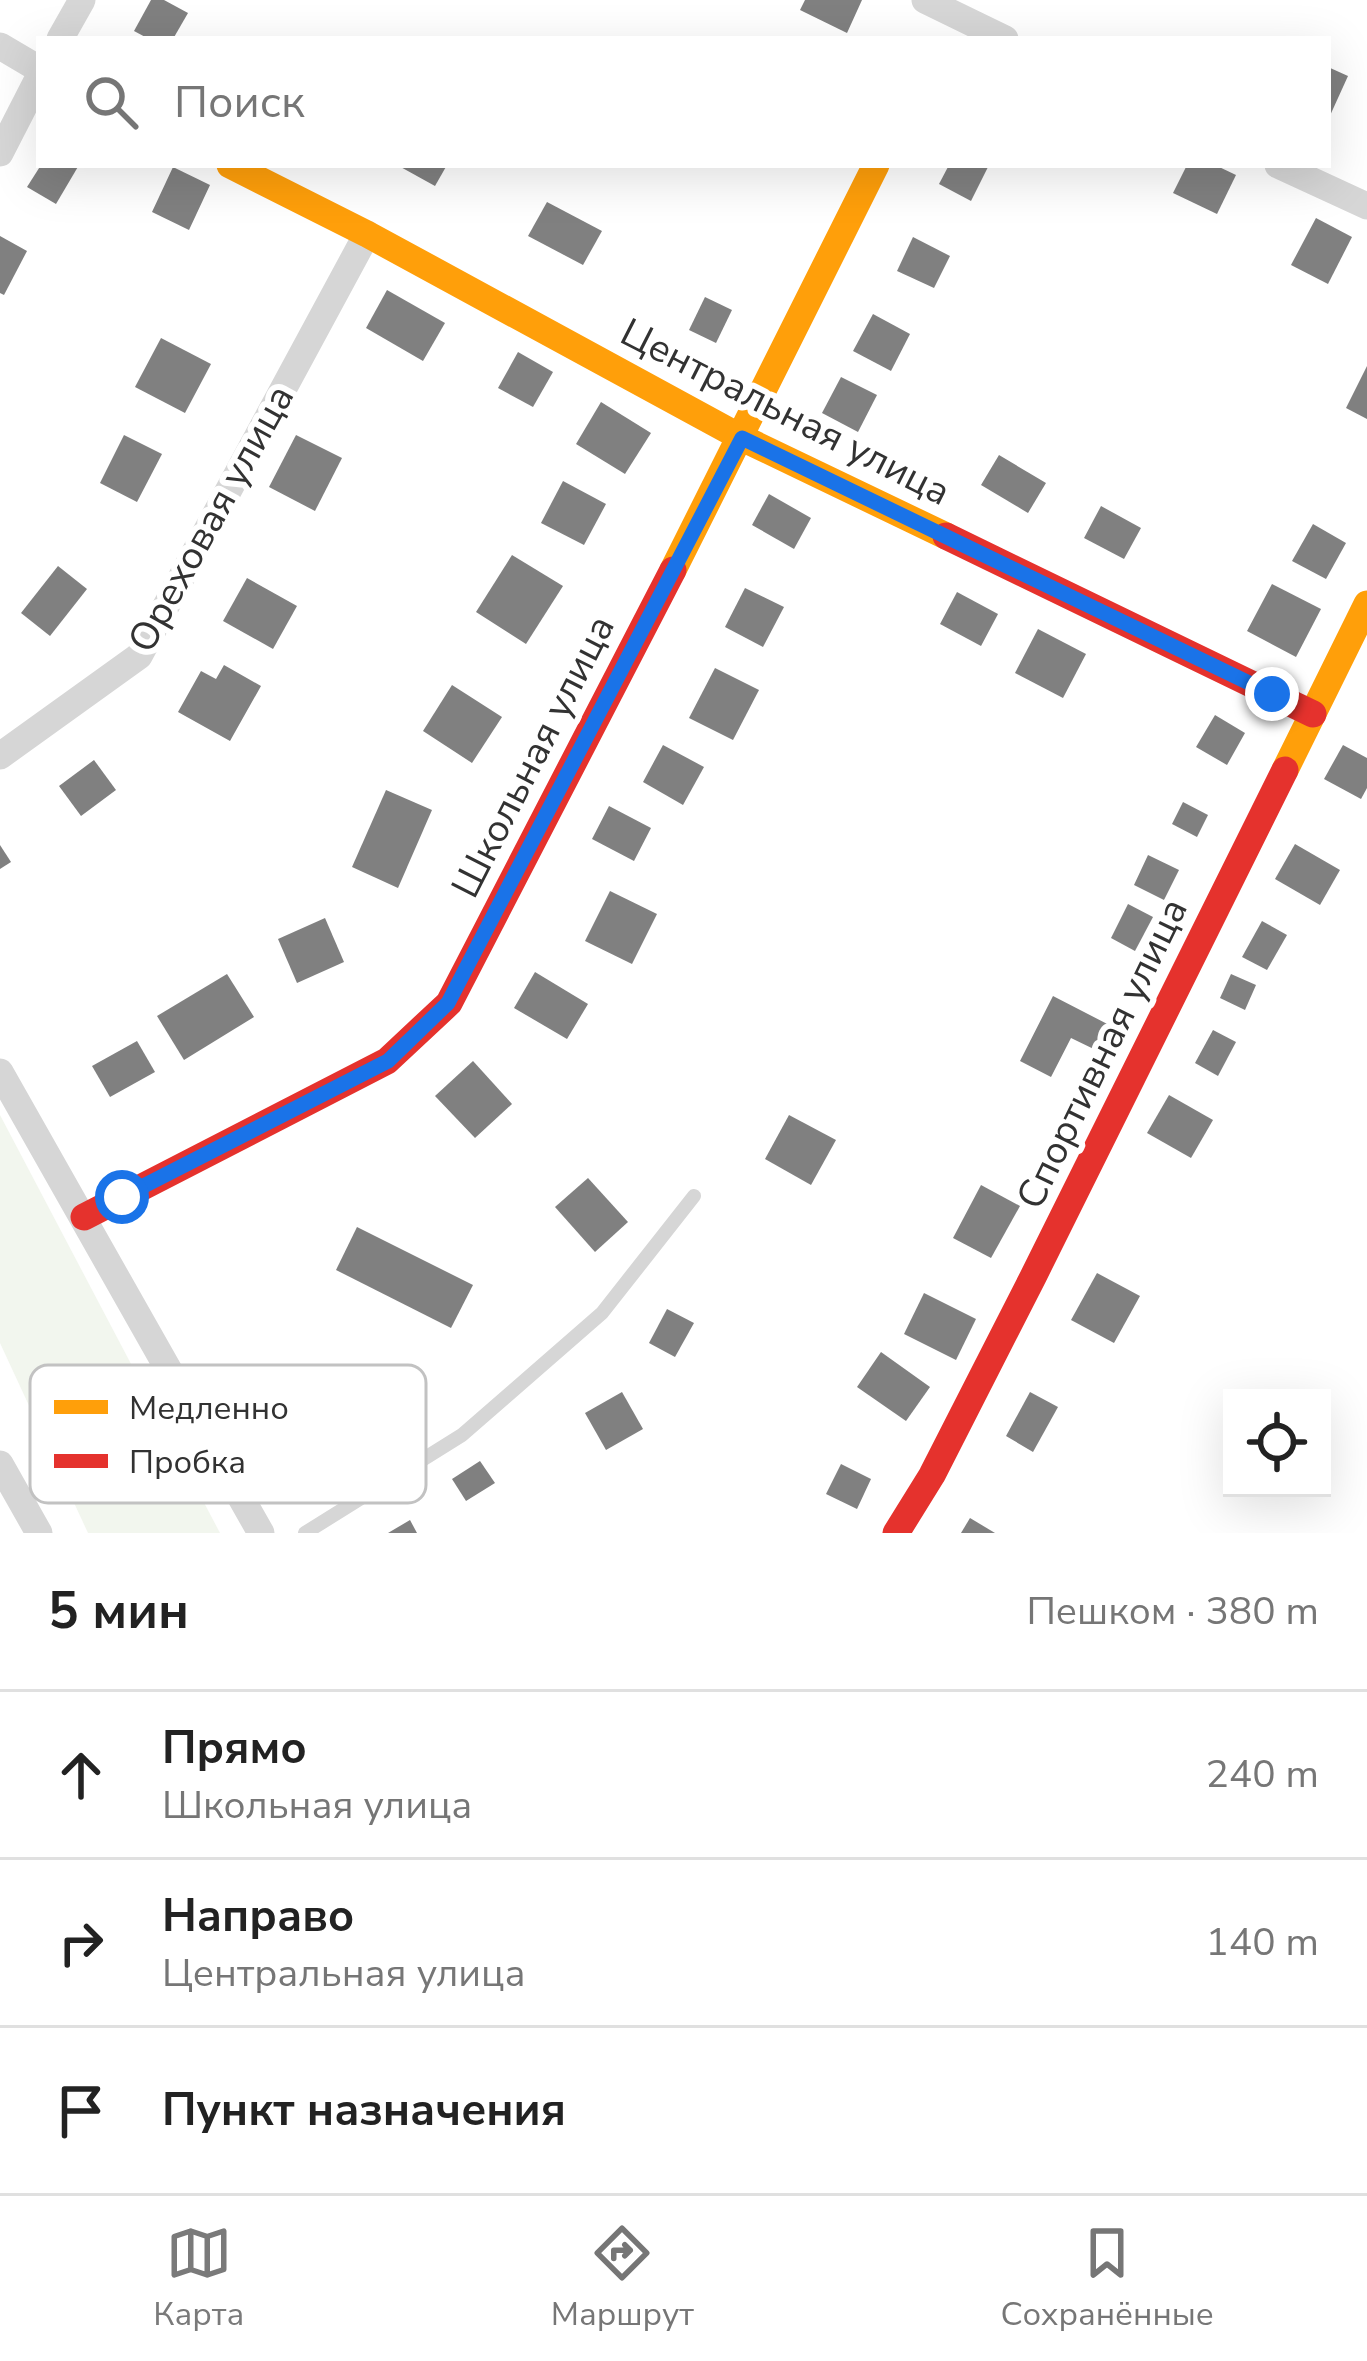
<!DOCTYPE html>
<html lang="ru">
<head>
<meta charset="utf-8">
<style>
	body { margin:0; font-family:"Nunito Sans",sans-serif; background:#f2f2f2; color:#222 }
	.controls { position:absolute; right:36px; bottom:36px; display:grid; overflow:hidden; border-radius:0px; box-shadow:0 12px 48px #0002 }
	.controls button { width:108px; height:108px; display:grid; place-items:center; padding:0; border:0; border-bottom:3px solid #e0e0e0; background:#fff; color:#222; font:60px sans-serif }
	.stop { position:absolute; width:36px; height:36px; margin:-27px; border:9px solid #1a73e8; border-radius:50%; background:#fff }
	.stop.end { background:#1a73e8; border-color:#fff; box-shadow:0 3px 12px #0008 }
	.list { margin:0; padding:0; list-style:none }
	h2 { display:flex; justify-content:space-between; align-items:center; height:156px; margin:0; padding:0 48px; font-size:51px }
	h2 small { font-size:39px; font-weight:400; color:#767676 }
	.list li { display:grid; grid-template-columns:78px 1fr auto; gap:36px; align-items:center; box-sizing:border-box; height:168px; padding:0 48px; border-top:3px solid #e0e0e0 }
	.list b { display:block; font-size:45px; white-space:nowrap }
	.list p { margin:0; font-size:39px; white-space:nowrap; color:#767676 }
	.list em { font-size:39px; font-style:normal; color:#767676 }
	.icon { flex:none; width:66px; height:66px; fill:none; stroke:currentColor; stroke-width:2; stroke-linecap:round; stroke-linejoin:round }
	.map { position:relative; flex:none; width:1367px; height:1533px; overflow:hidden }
	.search { position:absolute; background:#fff; box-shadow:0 12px 48px #0002; left:36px; right:36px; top:36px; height:132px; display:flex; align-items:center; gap:30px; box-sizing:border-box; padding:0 42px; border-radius:0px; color:#767676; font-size:45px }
	.sheet { height:660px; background:#fff }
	nav { display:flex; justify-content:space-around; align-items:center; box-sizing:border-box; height:168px; border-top:3px solid #e0e0e0; background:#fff; font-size:33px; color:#767676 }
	nav a { display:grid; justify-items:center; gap:6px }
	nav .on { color:#7a7a7a }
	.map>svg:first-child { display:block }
	.green { fill:#f2f6ee }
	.building { fill:#808080 }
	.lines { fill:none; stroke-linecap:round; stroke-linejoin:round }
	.lane { stroke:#d6d6d6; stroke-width:14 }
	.street { stroke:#d6d6d6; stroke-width:27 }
	.slow { stroke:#ff9f0a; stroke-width:27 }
	.jam { stroke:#e5322d; stroke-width:27 }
	.route { stroke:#1a73e8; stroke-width:15 }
	.labels { text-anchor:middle; stroke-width:12; stroke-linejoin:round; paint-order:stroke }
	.street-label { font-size:39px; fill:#323232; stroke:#fff }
	.key { fill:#fff; stroke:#c2c2c2; stroke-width:3 }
	.key-label { font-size:33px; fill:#323232 }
</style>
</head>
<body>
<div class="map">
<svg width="1367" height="1533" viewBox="0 0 1367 1533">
	<rect width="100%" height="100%" fill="#fff"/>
	<polygon class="green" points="0,1115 220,1533 88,1533 0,1343"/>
	<g class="building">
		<polygon points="151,0 164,0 188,13 173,39 149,39 134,31"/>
		<polygon points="805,0 862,0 847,33 800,10"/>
		<polygon points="1328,67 1348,76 1328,120"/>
		<polygon points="41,165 79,165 56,204 27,187"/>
		<polygon points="397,165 447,165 435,186"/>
		<polygon points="949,165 989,165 971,201 939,184"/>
		<polygon points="1187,165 1215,165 1236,175 1217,214 1173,193"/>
		<polygon points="173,167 210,185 189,230 152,212"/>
		<polygon points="547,202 602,231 583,265 528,236"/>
		<polygon points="1316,218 1352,237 1328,284 1291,265"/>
		<polygon points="0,236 27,251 4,295 0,293"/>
		<polygon points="913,237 950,256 934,288 897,271"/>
		<polygon points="387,290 445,323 423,361 366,328"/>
		<polygon points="705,297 732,310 716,343 689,330"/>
		<polygon points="873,314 910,334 891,371 853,351"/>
		<polygon points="161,338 211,364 185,413 135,387"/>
		<polygon points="518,352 553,372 533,407 498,388"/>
		<polygon points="1367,366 1367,419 1346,408"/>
		<polygon points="841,377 877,395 858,432 822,413"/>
		<polygon points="601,402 651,433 625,474 576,444"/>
		<polygon points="124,435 162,454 137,502 100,483"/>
		<polygon points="296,435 342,458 315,511 269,487"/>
		<polygon points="999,455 1046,483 1028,513 981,485"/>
		<polygon points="563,481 606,504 584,545 541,523"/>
		<polygon points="769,494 811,518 794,549 752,525"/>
		<polygon points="1101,506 1141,528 1124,559 1084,538"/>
		<polygon points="1313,524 1346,543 1326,579 1292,561"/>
		<polygon points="512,555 563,586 526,644 476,612"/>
		<polygon points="58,566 87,589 50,636 21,613"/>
		<polygon points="247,578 297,606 273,649 223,621"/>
		<polygon points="1272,584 1321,609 1296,657 1247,631"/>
		<polygon points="745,588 784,607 763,647 725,627"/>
		<polygon points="957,592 998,614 981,646 940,624"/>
		<polygon points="1038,629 1086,654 1063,698 1015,673"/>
		<polygon points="224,665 261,686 230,741 178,712 201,671 216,679"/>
		<polygon points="715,668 759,690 733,740 689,718"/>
		<polygon points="452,685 502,717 472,763 423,731"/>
		<polygon points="1215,715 1245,733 1227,765 1196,747"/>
		<polygon points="663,745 704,767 683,805 643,782"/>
		<polygon points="1343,745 1367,758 1367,788 1361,799 1324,779"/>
		<polygon points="94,760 116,790 81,816 59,786"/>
		<polygon points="386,790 432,810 398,888 352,867"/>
		<polygon points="1183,802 1208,815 1197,837 1172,824"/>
		<polygon points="609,806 651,828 634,861 592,839"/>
		<polygon points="1295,844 1340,870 1320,905 1275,879"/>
		<polygon points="0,845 11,862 0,869"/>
		<polygon points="1148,855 1179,870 1164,900 1134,885"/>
		<polygon points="610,891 657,914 632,964 585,941"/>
		<polygon points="1128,904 1153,917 1135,951 1111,938"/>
		<polygon points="325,918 344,962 297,983 278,939"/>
		<polygon points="1262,921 1287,935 1267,970 1242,957"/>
		<polygon points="535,972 588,1004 567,1039 514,1008"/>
		<polygon points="227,974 254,1017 184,1060 157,1016"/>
		<polygon points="1231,974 1256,985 1245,1010 1220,998"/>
		<polygon points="1053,996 1117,1029 1104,1054 1071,1038 1051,1077 1020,1061"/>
		<polygon points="1213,1030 1236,1042 1218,1076 1195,1063"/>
		<polygon points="137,1041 155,1072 110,1097 92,1066"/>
		<polygon points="473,1061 512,1104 475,1138 435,1096"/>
		<polygon points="1169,1095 1213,1120 1191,1158 1147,1133"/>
		<polygon points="789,1115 836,1140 811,1185 765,1159"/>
		<polygon points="588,1178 628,1222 595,1252 555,1207"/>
		<polygon points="981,1185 1020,1206 991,1258 953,1238"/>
		<polygon points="357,1227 473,1285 451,1328 336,1270"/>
		<polygon points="1097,1273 1140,1296 1114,1343 1071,1320"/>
		<polygon points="924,1293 976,1319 956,1360 904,1334"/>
		<polygon points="667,1309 694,1323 675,1357 649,1343"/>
		<polygon points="881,1352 930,1387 906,1421 857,1387"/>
		<polygon points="622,1392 643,1429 606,1450 585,1413"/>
		<polygon points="1030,1392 1058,1407 1033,1452 1006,1436"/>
		<polygon points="480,1461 495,1483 466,1501 452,1479"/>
		<polygon points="841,1464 871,1479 857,1509 826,1494"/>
		<polygon points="970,1518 995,1533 961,1533"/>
		<polygon points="410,1520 417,1533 388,1533"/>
	</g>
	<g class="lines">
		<polyline class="lane" points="305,1533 462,1435 602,1313 694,1196"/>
		<g class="street">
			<polyline points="925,0 1005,39"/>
			<polyline points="60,39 82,0"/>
			<polyline points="0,46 39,69"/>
			<polyline points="0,153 39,77"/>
			<polyline points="1278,165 1367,206"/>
			<polyline points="0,756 139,656 367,234"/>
			<polyline points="0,1072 261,1533"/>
			<polyline points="0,1464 39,1533"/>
		</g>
		<g class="slow">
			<polyline points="230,165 367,234 742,438 946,536"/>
			<polyline points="673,570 876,165"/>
			<polyline points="1285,770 1367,604"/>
		</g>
		<g class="jam">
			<polyline points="946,536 1313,714"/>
			<polyline points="84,1217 387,1061 449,1003 673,570"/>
			<polyline points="896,1533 932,1475 1034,1275 1285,770"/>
		</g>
	</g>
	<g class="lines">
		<polyline class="route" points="122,1197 388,1061 448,1003 742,438 1272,694"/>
	</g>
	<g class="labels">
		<g class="street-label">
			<text transform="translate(786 411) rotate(27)" y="14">Центральная улица</text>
			<text transform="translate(210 518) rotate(-61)" y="14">Ореховая улица</text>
			<text transform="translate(532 756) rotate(-63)" y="14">Школьная улица</text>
			<text transform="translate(1101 1053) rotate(-64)" y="14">Спортивная улица</text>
		</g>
	</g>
	<rect x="30" y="1365" width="396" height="138" rx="18" class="key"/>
	<rect x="54" y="1400" width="54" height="14" fill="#ff9f0a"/>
	<rect x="54" y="1454" width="54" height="14" fill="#e5322d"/>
	<g class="key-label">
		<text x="129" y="1419">Медленно</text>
		<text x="129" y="1473">Пробка</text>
	</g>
</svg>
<div class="controls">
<button><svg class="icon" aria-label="locate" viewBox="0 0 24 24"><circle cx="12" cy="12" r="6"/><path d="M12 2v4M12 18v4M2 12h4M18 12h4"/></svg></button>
</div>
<div class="stop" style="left:122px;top:1197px"></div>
<div class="stop end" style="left:1272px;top:694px"></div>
<div class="search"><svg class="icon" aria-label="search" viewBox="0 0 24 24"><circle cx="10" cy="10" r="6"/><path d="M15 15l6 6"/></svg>Поиск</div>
</div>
<section class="sheet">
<h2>5 мин<small>Пешком · 380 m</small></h2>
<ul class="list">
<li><svg class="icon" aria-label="ahead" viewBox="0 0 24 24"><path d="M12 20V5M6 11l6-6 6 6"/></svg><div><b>Прямо</b><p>Школьная улица</p></div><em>240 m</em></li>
<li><svg class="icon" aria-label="right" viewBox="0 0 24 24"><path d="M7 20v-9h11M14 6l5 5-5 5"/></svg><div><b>Направо</b><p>Центральная улица</p></div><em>140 m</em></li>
<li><svg class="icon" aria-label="arrive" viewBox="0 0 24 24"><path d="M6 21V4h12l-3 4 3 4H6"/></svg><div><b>Пункт назначения</b></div></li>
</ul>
</section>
<nav>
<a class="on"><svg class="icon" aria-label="map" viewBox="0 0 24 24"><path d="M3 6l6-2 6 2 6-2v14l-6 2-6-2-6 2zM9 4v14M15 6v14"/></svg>Карта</a>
<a><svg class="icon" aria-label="directions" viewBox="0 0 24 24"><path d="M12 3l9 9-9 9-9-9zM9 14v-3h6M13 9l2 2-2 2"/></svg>Маршрут</a>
<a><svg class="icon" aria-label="saved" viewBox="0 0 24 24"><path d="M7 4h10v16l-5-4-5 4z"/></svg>Сохранённые</a>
</nav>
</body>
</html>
